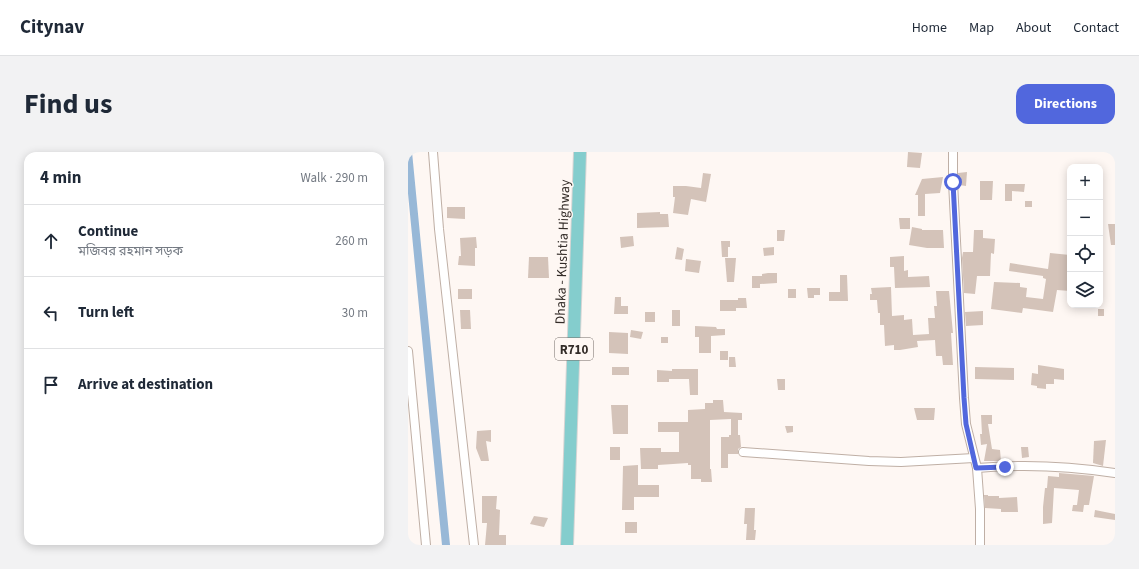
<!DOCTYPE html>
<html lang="en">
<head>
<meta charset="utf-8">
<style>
	body { margin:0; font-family:"Source Sans 3","Noto Sans Bengali",sans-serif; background:#f2f2f3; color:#1f2937 }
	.controls { position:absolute; right:12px; top:12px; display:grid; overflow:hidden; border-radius:8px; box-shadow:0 2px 10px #0003 }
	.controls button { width:36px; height:36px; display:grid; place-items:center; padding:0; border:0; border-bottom:1px solid #e0e1e3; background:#fff; color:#1f2937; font:20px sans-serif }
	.stop { position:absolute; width:12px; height:12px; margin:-9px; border:3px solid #5167dd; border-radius:50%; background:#fff }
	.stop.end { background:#5167dd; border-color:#fff; box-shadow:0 1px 4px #0008 }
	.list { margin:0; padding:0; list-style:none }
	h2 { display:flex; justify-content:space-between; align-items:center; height:52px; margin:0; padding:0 16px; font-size:17px }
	h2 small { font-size:13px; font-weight:400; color:#747a83 }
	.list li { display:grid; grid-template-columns:26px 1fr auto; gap:12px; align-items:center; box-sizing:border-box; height:72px; padding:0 16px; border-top:1px solid #e0e1e3 }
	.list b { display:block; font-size:15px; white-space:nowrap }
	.list p { margin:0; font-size:13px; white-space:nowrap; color:#747a83 }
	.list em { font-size:13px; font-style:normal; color:#747a83 }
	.icon { flex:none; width:22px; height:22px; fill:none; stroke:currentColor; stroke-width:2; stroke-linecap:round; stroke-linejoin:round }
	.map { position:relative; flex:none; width:707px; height:393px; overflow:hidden; border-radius:12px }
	header { display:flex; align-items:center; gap:24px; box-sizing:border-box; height:56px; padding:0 20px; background:#fff; border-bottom:1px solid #e0e1e3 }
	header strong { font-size:19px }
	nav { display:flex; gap:22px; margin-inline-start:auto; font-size:14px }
	.intro { display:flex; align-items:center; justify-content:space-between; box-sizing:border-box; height:96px; padding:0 24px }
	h1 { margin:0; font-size:28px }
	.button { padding:10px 18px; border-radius:12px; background:#5167dd; color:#fff; font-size:14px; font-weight:700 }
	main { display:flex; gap:24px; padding:0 24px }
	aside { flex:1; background:#fff; border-radius:12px; box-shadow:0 2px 10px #0003 }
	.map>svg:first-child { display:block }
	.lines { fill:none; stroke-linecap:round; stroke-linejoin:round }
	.canal { stroke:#98b8d7; stroke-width:8 }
	.building { fill:#d4c3b9 }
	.street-casing { stroke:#bfafa5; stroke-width:10 }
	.primary-casing { stroke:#d6d5d4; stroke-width:14 }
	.street { stroke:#fff; stroke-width:8 }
	.primary { stroke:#84cdcd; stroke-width:12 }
	.route { stroke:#5167dd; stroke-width:5 }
	.labels { text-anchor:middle; stroke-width:3; stroke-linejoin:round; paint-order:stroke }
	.shield { fill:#fef7f3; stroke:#706965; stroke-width:1 }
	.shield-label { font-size:13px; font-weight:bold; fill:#332c28 }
	.street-label { font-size:14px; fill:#332c28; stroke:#fef7f3 }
</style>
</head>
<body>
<header>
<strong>Citynav</strong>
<nav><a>Home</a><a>Map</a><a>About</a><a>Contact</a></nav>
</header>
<div class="intro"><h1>Find us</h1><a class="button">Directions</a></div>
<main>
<aside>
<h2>4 min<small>Walk · 290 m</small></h2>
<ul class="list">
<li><svg class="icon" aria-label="ahead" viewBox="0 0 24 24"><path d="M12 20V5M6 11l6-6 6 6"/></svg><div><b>Continue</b><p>মজিবর রহমান সড়ক</p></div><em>260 m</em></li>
<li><svg class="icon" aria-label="left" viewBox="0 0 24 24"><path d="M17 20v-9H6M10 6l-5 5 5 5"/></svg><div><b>Turn left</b></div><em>30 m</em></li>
<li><svg class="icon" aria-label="arrive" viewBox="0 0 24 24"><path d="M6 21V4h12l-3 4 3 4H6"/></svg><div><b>Arrive at destination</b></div></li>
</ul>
</aside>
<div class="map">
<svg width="707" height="393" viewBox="0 0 707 393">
	<rect width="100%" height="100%" fill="#fef7f3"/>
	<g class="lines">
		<polyline class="canal" points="0,0 38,393"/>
	</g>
	<g class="building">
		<polygon points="500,0 514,1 512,16 499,15"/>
		<polygon points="559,20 558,34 551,33 550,21"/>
		<polygon points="295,21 303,22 298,50 283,47 280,63 265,61 267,45 265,45 265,34 278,34 293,36"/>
		<polygon points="535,25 532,41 517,42 517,64 510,64 510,43 507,43 514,27"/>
		<polygon points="572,29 585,29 584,48 572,48"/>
		<polygon points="597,32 617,32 616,40 604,39 604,49 597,49"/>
		<rect x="617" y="49" width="7" height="6"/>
		<polygon points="39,55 57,55 57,67 39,66"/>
		<polygon points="252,60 252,62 260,62 261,75 229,76 229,61"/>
		<polygon points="491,66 502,66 502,77 492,77"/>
		<polygon points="700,72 707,72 707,93 703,93"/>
		<polygon points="504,75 514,77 514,78 535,78 536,96 519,96 501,93"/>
		<polygon points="369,78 377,78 376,89 369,89"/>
		<polygon points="566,78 575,78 575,86 587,87 586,102 583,101 582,124 569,124 567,142 556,141 554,106 555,100 565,100"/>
		<polygon points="225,84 226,94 213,96 212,85"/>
		<polygon points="68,85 69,96 67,96 67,114 50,113 51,104 53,104 52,86"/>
		<polygon points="313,89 322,89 322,95 320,95 320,105 314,105"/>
		<polygon points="269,95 276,97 274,108 267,107"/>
		<polygon points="366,95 366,103 356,104 355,96"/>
		<polygon points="642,101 662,103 662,139 649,138 645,160 615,156 614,161 583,157 586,130 612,131 612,135 619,136 618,145 635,147 638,127 635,126 635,124 601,119 602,111 640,117"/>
		<polygon points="496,104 496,119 500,118 500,125 521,124 522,135 487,136 486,115 482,115 482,105"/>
		<polygon points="121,105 140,105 141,126 120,126"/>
		<polygon points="317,106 328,106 326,130 319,130"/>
		<polygon points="278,107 293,109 291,121 277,119"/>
		<polygon points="360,121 369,121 369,131 352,132 352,136 344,136 344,124 354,124 354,122"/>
		<polygon points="432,123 439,123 440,149 421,149 421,140 432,140"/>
		<polygon points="483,135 484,164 496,163 496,168 504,167 505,183 521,182 520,166 527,166 526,154 529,154 528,139 541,139 545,181 543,181 545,213 535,213 534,204 528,204 527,188 509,189 510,195 492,198 486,198 486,193 477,194 476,173 472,173 472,161 470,161 469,148 462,148 462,142 464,142 463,136"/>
		<polygon points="399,136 412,136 412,143 406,143 406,146 400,146"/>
		<rect x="50" y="137" width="14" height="10"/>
		<rect x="380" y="137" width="8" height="9"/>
		<polygon points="207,145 213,145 213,154 220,154 220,162 206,162"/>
		<polygon points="330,146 338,146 339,156 328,156 328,159 312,159 312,148 330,148"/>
		<rect x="690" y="157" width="6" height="7"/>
		<polygon points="52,158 62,158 63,177 53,177"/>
		<rect x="264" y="158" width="8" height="16"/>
		<polygon points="575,159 575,173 558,174 557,160"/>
		<rect x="237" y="160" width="10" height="10"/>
		<polygon points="287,174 308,175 309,177 317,177 317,183 303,184 303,201 291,201 291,185 287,185"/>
		<polygon points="223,178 235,180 233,187 222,185"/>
		<polygon points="201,180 220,181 220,202 201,201"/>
		<rect x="253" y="185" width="7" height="6"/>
		<rect x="312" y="199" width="8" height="9"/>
		<polygon points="321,205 327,205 328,215 321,215"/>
		<polygon points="630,213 656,217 656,228 646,227 646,232 638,232 638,237 629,236 629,234 623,233 624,221 630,222"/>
		<rect x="204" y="215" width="17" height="8"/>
		<polygon points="567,215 606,216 606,228 567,227"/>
		<polygon points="264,217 290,217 290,243 282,243 281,227 261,227 261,230 249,230 249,218 264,219"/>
		<polygon points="369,227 377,227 377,238 370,238"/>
		<polygon points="305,248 315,248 316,260 334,261 334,268 330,268 330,283 332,283 333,295 330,297 330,302 320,302 320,316 313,316 313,285 321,285 321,283 323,283 323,267 302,268 302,317 303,317 304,330 293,330 293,327 283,327 283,313 280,313 280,311 250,313 250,317 233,317 232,296 253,296 253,300 271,300 271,280 250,280 250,270 280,270 280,258 297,257 297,251 305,251"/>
		<polygon points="203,253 220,253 220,282 205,282"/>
		<polygon points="506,256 527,256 526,268 509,268"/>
		<polygon points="573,263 584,263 584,272 580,272 584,297 592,298 593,309 576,309 579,292 573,293 572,282 574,282"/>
		<polygon points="377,274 385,274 385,280 379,281"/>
		<polygon points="83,278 83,290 78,289 81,309 73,309 68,296 69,279"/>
		<polygon points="698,288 695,314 685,311 686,289"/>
		<rect x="202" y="295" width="10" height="13"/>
		<polygon points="613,295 620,295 621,305 614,306"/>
		<polygon points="230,313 230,333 251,333 251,345 226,345 226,358 214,358 215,314"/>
		<polygon points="651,321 686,324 681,353 676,353 675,360 664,359 665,353 669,353 671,338 646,336 644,371 635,372 635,355 637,336 639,336 640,324 651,325"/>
		<polygon points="576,343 580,343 580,344 591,344 591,346 609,345 610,360 593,360 593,357 577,356"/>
		<polygon points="74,344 89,344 88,357 92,358 91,383 98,383 98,393 77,393 79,371 74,371"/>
		<polygon points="337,356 347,356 346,378 348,378 347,388 338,388 339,372 336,372"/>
		<polygon points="687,358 707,362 707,368 686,365"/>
		<polygon points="126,364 140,366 136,375 122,372"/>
		<rect x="217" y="370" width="12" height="11"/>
	</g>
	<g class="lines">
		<g class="street-casing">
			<g id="street">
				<polyline points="25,0 31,77 66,393"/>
				<polyline points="545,0 545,30 556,246 558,272 569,316 572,357 572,393"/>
				<polyline points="0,199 18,393"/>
				<polyline points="335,300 461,309 493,310 566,306"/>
				<path d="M569 316C614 312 661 314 707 321"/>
			</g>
		</g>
		<g class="primary-casing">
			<polyline id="primary" points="159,393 172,0"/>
		</g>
		<use href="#street" class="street"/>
		<use href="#primary" class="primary"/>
	</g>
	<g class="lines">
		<polyline class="route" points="545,30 556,246 558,272 568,316 597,315"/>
	</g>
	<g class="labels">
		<rect class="shield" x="147" y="186" width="38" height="22" rx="3"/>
		<g class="shield-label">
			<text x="166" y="202">R710</text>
		</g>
		<g class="street-label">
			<text transform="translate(154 100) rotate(-88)" y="5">Dhaka - Kushtia Highway</text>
		</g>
	</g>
</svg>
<div class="controls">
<button>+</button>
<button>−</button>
<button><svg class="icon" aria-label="locate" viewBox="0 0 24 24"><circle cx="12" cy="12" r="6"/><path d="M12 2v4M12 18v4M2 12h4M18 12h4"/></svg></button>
<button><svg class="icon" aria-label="layers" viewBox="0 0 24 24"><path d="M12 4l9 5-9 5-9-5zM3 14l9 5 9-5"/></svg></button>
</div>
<div class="stop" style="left:545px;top:30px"></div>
<div class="stop end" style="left:597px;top:315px"></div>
</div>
</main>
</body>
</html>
